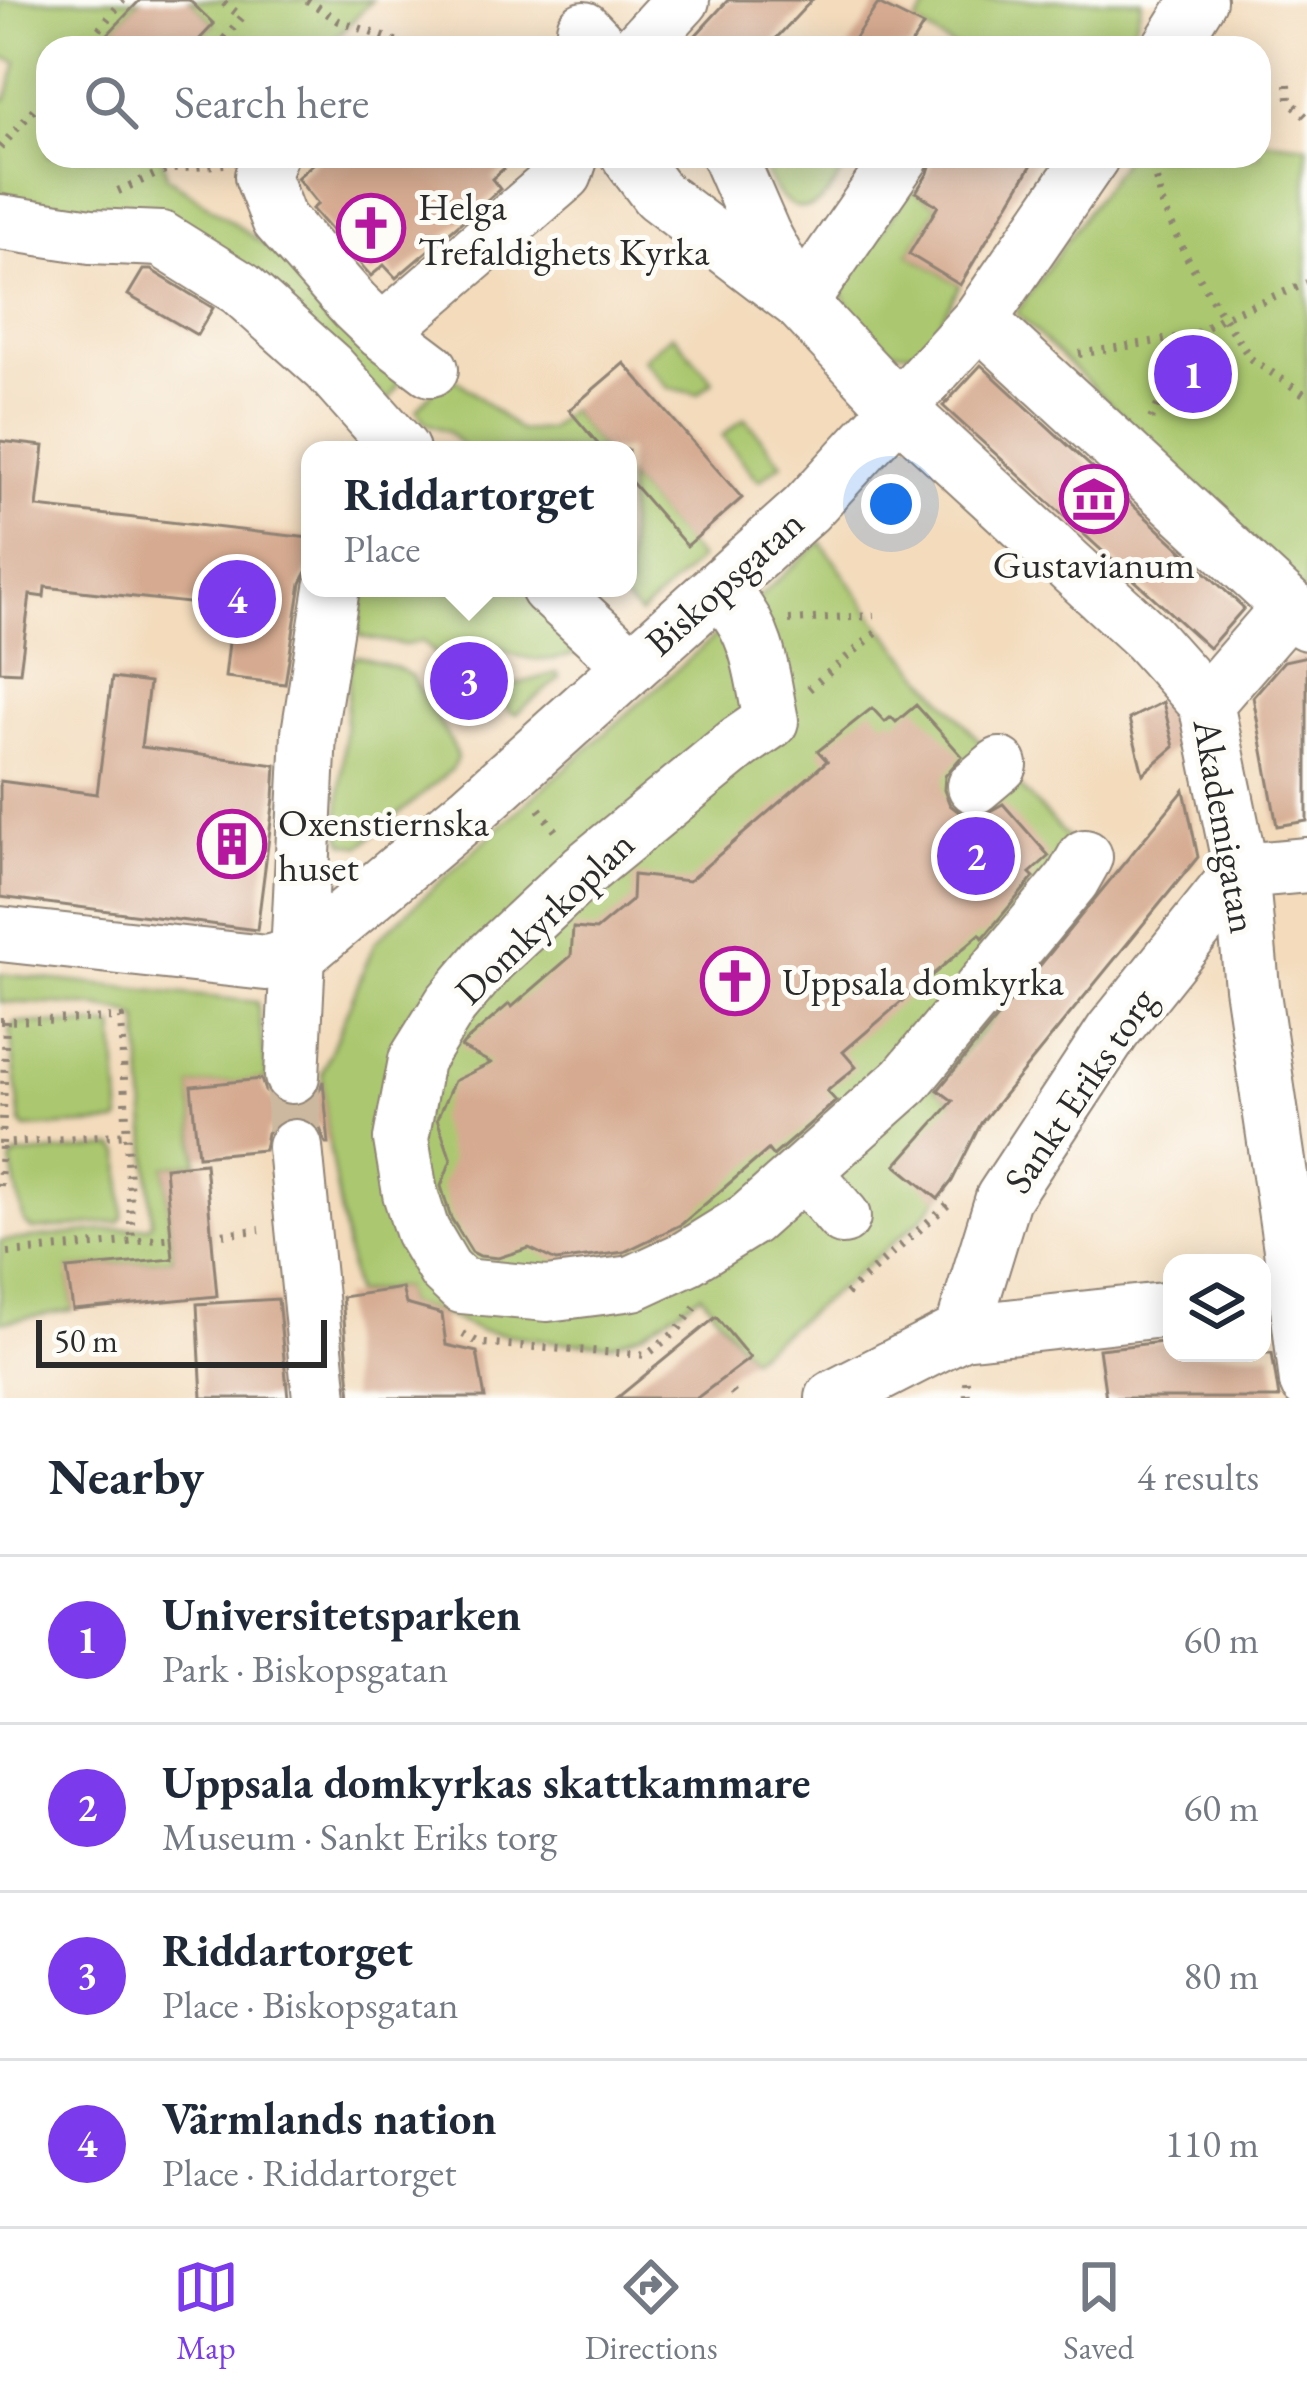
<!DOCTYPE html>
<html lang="en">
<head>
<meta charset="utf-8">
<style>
	body { margin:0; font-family:"EB Garamond",serif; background:#f6f6f7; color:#1f2937 }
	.controls { position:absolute; right:36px; bottom:36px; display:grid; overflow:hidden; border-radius:24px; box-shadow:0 6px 30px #0003 }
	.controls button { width:108px; height:108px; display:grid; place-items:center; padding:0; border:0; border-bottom:3px solid #e0e1e3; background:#fff; color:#1f2937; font:60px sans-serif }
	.scale { position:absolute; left:36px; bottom:30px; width:291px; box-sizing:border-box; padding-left:12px; border:6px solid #2b2b2b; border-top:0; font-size:33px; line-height:42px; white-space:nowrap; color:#2b2b2b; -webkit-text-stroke:9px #fdfcf7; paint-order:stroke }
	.you { position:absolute; left:891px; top:504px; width:42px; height:42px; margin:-30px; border:9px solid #fff; border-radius:50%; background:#1a73e8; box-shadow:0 0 0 18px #1a73e833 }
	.badge { display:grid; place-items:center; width:78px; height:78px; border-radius:50%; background:#7c3aed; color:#fff; font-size:39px; font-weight:700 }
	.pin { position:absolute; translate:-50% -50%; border:6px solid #fff; box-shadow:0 3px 12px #0006 }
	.popup { position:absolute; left:301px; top:441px; width:336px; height:156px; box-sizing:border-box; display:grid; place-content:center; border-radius:24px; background:#fff; filter:drop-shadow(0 3px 9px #0005); font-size:39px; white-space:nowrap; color:#747a83 }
	.popup b { font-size:45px; color:#1f2937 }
	.popup::after { content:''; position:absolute; left:50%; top:100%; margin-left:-24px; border:24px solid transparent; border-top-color:#fff }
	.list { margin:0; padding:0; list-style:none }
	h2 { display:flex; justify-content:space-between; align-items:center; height:156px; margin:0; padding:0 48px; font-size:51px }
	h2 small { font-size:39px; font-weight:400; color:#747a83 }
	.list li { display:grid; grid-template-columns:78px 1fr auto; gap:36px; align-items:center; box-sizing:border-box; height:168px; padding:0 48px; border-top:3px solid #e0e1e3 }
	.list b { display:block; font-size:45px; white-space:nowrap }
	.list p { margin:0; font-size:39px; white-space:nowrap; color:#747a83 }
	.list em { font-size:39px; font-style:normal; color:#747a83 }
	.icon { flex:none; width:66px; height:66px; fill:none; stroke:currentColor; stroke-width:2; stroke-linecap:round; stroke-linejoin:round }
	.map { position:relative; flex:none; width:1307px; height:1398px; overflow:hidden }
	.search { position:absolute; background:#fff; box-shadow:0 6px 30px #0003; left:36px; right:36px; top:36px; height:132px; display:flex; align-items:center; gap:30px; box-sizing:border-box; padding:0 42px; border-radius:36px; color:#747a83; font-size:45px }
	.sheet { height:828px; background:#fff }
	nav { display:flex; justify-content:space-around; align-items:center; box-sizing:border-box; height:168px; border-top:3px solid #e0e1e3; background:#fff; font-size:33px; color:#747a83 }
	nav a { display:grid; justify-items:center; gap:6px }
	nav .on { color:#7c3aed }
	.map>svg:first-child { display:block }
	.green { fill:#abc86f; stroke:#6b7a4d; stroke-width:3 }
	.building { fill:#d5aa90 }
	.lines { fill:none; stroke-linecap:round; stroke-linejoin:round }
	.minor-tunnel { stroke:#cbb89f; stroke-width:54; stroke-dasharray:54 27; stroke-linecap:butt }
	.minor-casing { stroke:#8f8374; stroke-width:58 }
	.path { stroke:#8f8374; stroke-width:8; stroke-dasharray:3 9; stroke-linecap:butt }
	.minor { stroke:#fff; stroke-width:54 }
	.labels { text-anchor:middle; stroke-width:10; stroke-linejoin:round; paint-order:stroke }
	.poi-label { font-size:39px; fill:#2b2b2b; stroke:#fdfcf7; text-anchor:start }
	.street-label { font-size:39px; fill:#2b2b2b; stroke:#fdfcf7 }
</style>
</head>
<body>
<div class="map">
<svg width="1307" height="1398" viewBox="0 0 1307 1398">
	<rect width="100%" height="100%" fill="#fdfcf7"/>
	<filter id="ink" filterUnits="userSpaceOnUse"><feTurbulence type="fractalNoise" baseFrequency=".00833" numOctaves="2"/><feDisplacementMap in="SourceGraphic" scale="24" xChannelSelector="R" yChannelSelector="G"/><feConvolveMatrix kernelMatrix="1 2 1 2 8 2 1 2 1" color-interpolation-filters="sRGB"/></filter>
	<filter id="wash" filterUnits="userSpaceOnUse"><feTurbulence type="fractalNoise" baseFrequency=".004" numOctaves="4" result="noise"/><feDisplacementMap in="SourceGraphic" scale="48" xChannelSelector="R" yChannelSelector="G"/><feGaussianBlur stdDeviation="2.7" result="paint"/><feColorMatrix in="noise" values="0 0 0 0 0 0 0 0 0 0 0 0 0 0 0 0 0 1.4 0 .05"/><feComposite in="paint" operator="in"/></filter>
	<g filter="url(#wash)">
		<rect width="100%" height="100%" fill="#f3dbbc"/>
		<g class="green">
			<polygon points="0,0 140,0 104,39 113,48 48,48 48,156 162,156 167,177 270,249 412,364 388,401 251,288 59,212 0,193 0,98 7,99 17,62 0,56"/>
			<polygon points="189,0 372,0 326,48 191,48 214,24"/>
			<polygon points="932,0 1142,0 1136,23 1125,48 955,48 916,23"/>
			<polygon points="1259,140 1307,145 1307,594 1016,313 1126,156 1259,156"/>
			<path d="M758 156H848C840 182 814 228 782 198 771 188 765 169 758 156Z"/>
			<path d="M911 189 938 206 909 254 960 285C952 298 931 343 918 349 885 363 849 317 841 290Z"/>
			<polygon points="673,334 713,381 698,394 668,388 643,359"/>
			<polygon points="452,376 520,431 549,429 569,410 603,450 466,450 447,431 426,423 417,410 445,377"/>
			<polygon points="745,418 782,463 759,481 722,436"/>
			<polygon points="628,478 700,559 640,615 611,588 628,588"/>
			<polygon points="821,542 882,628 1000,765 1085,857 1086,908 935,1087 981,1123 952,1181 921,1219 847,1282 750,1358 701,1294 644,1332 613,1344 559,1342 480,1331 442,1314 406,1304 402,1288 354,1293 329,1144 322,1073 375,942 504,823"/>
			<path d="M364 588H535L584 650C554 665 524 662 495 646 453 679 457 673 422 641L405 645 362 637 358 633Z"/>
			<polygon points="358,656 400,669 411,676 454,747 457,758 452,769 361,846 344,843 338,826 350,665 354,658"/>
			<polygon points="557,673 560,678 516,714 510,712 497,696 499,689"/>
			<path d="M0 974 257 1002 268 1079 192 1086 197 1163 165 1167 173 1259 68 1269 73 1310 0 1322V1241L149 1226 152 1222 139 1020C118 1002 31 1004 0 1002Z"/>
			<polygon points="15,1022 114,1026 121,1120 117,1123 25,1128 21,1123 10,1030"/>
			<polygon points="115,1147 121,1153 123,1217 119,1222 33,1230 24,1222 11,1162 17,1155"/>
		</g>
		<g id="blocks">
			<g class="building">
				<polygon points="140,0 189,0 214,24 191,48 95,48"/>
				<polygon points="728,0 812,0 767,48 684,48"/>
				<polygon points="878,4 923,26 909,48 848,48"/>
				<polygon points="322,156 518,156 492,179 500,189 396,278 384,265 371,276 312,209 318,204 297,178"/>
				<polygon points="933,156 1037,156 960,285 909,254 938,206 916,192 928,173"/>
				<polygon points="143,270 151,270 213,308 197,335 128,295"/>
				<polygon points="624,363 742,498 687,546 628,478 628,450 603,450 569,410"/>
				<polygon points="981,365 1244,608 1209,648 943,406"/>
				<polygon points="0,441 44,446 37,507 310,538 310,566 301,583 285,684 225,677 233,608 45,587 44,597 30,595 20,672 0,671"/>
				<polygon points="1307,656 1307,821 1277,826 1253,697 1284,661"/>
				<polygon points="112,678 149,683 141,747 276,765 274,798 257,930 0,897 0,781 97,794"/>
				<polygon points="1163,702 1174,747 1143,774 1129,719"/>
				<polygon points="916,705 962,756 945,776 944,790 950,805 963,815 979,817 1003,804 1049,856 1030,873 1034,877 983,938 980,934 843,1052 856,1067 827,1091 836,1101 773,1156 768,1150 682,1224 624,1252 556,1261 529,1248 498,1258 480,1256 472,1252 451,1218 441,1186 451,1160 437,1119 454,1081 491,1063 461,1047 464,1043 509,1004 512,1007 571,956 573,928 596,930 632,900 633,875 689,881 827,761 818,751 872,708 885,722 891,717 896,722"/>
				<polygon points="1184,790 1198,857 981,1123 952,1181 938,1199 896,1165 953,1101 938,1090"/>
				<polygon points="261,1079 265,1091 274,1102 292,1107 307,1103 318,1094 323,1081 329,1144 326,1144 320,1128 309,1119 291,1116 276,1122 267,1133 264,1150 198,1156 191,1086"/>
				<polygon points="205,1163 217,1296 73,1310 67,1269 173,1259 165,1167"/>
				<polygon points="402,1288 406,1304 442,1314 446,1345 477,1352 485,1398 351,1398 342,1297"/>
				<polygon points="278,1299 288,1398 202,1398 197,1304"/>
				<polygon points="716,1317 750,1358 697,1398 617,1398"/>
				<polygon points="1172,1341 1172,1353 1272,1353 1279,1398 1106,1398 1099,1349"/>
			</g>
		</g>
	</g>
	<g filter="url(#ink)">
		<use href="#blocks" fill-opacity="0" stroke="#8f8374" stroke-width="3"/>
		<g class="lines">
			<polyline class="minor-tunnel" points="292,1076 295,1147"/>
			<g class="minor-casing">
				<g id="minor">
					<polyline points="584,29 602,48"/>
					<polyline points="638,48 682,0"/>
					<polyline points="1169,48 1199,0"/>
					<polyline points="269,156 262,176 279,220 354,305 382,332 431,369"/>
					<polyline points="629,156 658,195 800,303 902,156"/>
					<polyline points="729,156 763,234 800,303 899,409 1147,637 1206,703 1241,871 1252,987 1291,1249 1307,1382"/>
					<polyline points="0,222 91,236 161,239 241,289 329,368 402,450"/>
					<polyline points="979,320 1307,623"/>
					<polyline points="382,332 565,174 571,156"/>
					<polyline points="548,588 632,665"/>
					<path d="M729 600C760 635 762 677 771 721L739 743 584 870 490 958 451 1004 416 1060 401 1139 410 1193 422 1231 445 1270 462 1286 547 1294 633 1283 687 1258 750 1219 906 1080 1072 880 1085 857"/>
					<polyline points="1206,703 1289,607"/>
					<polyline points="975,786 1000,765"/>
					<polyline points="0,934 266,963 299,955 470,811 806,509 979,320 1092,156"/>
					<polyline points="292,1076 309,733 332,588"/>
					<polyline points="295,1147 320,1398"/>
					<polyline points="804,1172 843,1217"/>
					<polyline points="962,1332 1003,1198 1113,1031 1241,871 1307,865"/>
					<polyline points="833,1398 962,1332 1172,1309"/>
				</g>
			</g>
			<g class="path">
				<polyline points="307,0 339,21 415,48"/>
				<polyline points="192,47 192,48"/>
				<polyline points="84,48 123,0"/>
				<polyline points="217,48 242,17 220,0"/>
				<polyline points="1288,84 1289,100 1307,118"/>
				<polyline points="0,148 48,93"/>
				<polyline points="1151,156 1161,201 1185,254 1223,317 1251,359 1307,396"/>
				<polyline points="118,191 165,170 224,164"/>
				<polyline points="1079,354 1194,335 1223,317 1307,283"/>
				<polyline points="1151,419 1194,336"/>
				<polyline points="789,620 874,616"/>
				<polyline points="809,689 882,628"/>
				<polyline points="539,809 559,835"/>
				<polyline points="0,1021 121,1018 132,1241"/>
				<polyline points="6,1021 2,1144 127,1134"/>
				<polyline points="0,1186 2,1144"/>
				<polyline points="211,1235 260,1230"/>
				<polyline points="8,1253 171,1238"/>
				<polyline points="846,1294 953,1200"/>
				<polyline points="463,1334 479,1343 646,1355 676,1332 695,1307"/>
				<polyline points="966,1381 967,1398"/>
				<polyline points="732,1392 737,1398"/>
			</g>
			<use href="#minor" class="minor"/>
		</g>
	</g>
	<defs>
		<g id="church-ring" transform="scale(3.45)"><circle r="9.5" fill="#fdfcf7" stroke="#b5179e" stroke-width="1.5"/><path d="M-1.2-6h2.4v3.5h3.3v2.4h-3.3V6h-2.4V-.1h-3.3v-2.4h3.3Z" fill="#b5179e"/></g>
		<g id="museum-ring" transform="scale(3.45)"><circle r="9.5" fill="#fdfcf7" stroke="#b5179e" stroke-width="1.5"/><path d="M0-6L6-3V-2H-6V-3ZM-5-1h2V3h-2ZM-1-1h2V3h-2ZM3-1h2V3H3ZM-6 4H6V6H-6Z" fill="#b5179e"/></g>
		<g id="building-ring" transform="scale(3.45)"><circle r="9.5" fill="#fdfcf7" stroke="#b5179e" stroke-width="1.5"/><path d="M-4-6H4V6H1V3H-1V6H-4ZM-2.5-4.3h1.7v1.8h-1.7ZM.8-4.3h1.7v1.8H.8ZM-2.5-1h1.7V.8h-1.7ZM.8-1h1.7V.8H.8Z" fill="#b5179e"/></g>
	</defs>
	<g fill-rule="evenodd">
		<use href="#church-ring" x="371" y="228"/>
		<use href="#museum-ring" x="1094" y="499"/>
		<use href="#building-ring" x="232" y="844"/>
		<use href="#church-ring" x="735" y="981"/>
	</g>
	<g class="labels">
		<g class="poi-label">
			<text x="418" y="220">Helga<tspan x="418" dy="45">Trefaldighets Kyrka</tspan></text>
			<text x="1094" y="578" text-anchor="middle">Gustavianum</text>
			<text x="278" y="836">Oxenstiernska<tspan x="278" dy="45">huset</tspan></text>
			<text x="782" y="995">Uppsala domkyrka</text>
		</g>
		<g class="street-label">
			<text transform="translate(724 582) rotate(-42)" y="14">Biskopsgatan</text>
			<text transform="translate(1226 826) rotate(80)" y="14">Akademigatan</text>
			<text transform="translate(544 917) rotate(-44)" y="14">Domkyrkoplan</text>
			<text transform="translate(1079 1090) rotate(-56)" y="14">Sankt Eriks torg</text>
		</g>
	</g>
</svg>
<div class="controls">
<button><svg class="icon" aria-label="layers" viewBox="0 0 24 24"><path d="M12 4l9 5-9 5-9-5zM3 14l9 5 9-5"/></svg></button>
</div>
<div class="scale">50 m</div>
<div class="you"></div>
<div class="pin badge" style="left:1193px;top:374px">1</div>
<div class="pin badge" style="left:976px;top:856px">2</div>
<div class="pin badge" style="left:469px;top:681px">3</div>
<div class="popup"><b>Riddartorget</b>Place</div>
<div class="pin badge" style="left:237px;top:599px">4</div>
<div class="search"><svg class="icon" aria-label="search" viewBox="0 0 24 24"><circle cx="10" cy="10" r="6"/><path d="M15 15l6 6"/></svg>Search here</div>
</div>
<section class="sheet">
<h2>Nearby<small>4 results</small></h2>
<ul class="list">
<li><span class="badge">1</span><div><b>Universitetsparken</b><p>Park · Biskopsgatan</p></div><em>60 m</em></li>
<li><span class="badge">2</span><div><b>Uppsala domkyrkas skattkammare</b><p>Museum · Sankt Eriks torg</p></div><em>60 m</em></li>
<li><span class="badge">3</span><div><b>Riddartorget</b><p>Place · Biskopsgatan</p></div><em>80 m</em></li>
<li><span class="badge">4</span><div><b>Värmlands nation</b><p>Place · Riddartorget</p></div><em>110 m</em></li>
</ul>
</section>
<nav>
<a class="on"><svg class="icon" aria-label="map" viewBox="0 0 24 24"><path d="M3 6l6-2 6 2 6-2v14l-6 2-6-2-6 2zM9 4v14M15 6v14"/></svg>Map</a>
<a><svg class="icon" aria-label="directions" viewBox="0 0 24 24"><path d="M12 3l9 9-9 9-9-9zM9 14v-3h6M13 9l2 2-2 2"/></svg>Directions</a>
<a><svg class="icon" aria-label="saved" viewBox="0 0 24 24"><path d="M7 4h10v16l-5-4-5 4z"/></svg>Saved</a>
</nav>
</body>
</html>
